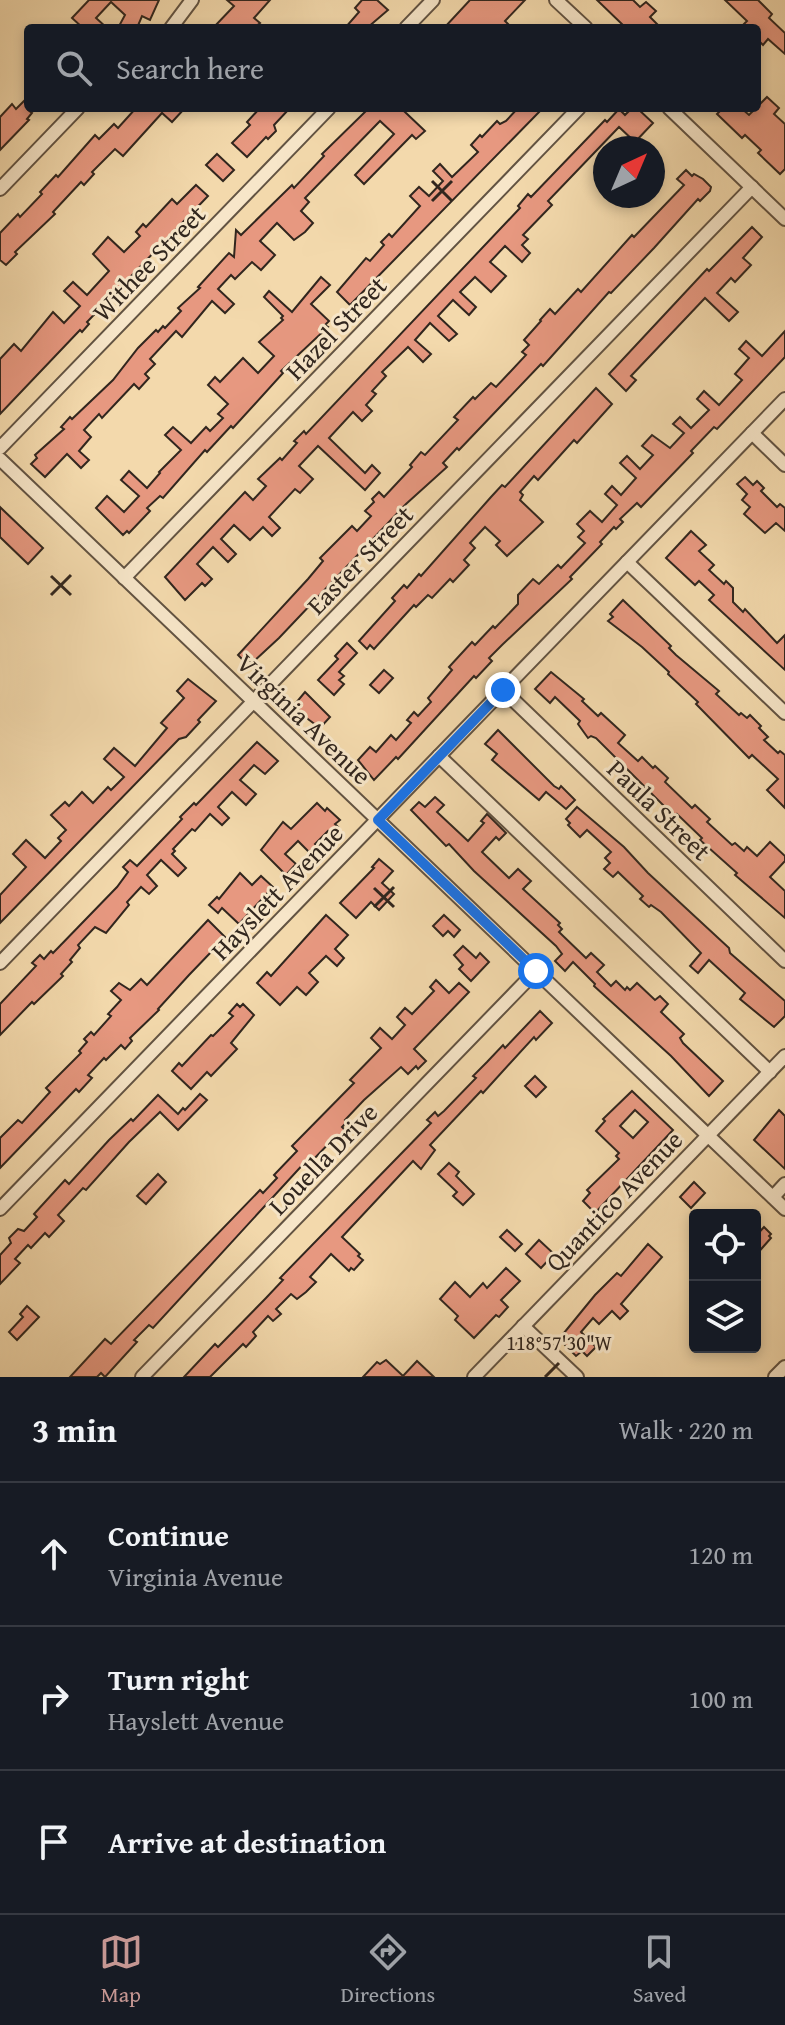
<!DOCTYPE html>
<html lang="en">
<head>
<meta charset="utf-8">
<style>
	body { margin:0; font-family:"Gentium Book Plus",serif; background:#242831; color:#f1f3f6 }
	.controls { position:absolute; right:24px; bottom:24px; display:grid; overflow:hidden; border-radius:8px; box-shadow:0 4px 12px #0003 }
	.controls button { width:72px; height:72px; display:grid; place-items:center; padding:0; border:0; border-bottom:2px solid #363941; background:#171b24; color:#f1f3f6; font:40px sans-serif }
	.compass { position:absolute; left:593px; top:136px; width:72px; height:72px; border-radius:50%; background:#171b24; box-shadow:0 4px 12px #0003; rotate:44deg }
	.stop { position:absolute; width:24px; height:24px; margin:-18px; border:6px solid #1a73e8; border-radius:50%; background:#fff }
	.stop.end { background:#1a73e8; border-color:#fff; box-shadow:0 2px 8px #0008 }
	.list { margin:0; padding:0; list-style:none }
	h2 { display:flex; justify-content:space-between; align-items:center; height:104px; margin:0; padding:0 32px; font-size:34px }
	h2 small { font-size:26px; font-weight:400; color:#9ea1a6 }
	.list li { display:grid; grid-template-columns:52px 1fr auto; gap:24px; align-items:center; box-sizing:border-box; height:144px; padding:0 32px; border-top:2px solid #363941 }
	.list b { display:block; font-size:30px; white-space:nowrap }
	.list p { margin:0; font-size:26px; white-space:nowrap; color:#9ea1a6 }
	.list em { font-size:26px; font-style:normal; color:#9ea1a6 }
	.icon { flex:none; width:44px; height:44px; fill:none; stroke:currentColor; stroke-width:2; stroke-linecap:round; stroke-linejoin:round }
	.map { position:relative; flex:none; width:785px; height:1377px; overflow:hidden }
	.search { position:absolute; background:#171b24; box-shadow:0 4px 12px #0003; left:24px; right:24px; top:24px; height:88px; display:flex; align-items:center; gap:20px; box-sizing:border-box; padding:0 28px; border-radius:8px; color:#9ea1a6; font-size:30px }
	.sheet { height:536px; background:#171b24 }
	nav { display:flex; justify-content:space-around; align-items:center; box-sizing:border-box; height:112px; border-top:2px solid #363941; background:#171b24; font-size:22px; color:#9ea1a6 }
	nav a { display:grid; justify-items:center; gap:4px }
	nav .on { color:#c59692 }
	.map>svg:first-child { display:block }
	.building { fill:#e79880; stroke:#31261e; stroke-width:2; fill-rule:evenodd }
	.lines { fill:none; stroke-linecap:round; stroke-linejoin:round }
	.minor-casing { stroke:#625342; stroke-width:16 }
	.minor { stroke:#f7e6c9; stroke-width:12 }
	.route { stroke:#1a73e8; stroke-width:10 }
	.ticks { fill:none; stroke:#31261e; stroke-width:3 }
	.labels { text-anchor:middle; stroke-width:6; stroke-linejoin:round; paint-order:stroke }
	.street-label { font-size:26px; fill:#31261e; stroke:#f7e6c9 }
	.ticks-label { font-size:20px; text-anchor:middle; fill:#31261e; stroke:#f7e6c9; stroke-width:6; stroke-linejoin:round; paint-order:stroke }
</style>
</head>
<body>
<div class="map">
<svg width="785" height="1377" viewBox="0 0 785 1377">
	<rect width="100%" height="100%" fill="#f3d9ac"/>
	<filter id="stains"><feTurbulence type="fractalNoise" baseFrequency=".0025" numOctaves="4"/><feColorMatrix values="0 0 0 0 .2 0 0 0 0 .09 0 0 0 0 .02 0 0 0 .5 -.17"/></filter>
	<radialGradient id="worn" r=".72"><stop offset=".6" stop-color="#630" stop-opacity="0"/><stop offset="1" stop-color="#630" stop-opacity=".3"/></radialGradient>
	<g class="building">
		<polygon points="89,0 159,0 150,20 142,16 137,28 118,28 125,15 111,2 96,18 107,28 83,28 72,18"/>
		<polygon points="227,0 270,0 254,18 260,23 254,28 213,28 234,6"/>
		<polygon points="362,0 377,0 388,10 367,28 345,28 359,12 355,8"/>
		<polygon points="470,0 525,0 505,21 512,28 444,28"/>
		<polygon points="597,0 633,0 640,7 646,2 656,11 650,17 661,28 626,28"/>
		<polygon points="725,0 758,0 772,14 769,18 785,33 785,54 768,39 763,45 757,39 757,28 740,28 747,21"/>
		<polygon points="28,97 28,110 32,113 27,119 29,120 0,150 0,117 12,104 16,109"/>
		<polygon points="767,97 779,108 774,114 785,124 785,169 780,174 758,153 761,150 745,135 742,138 717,114 723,108 741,108 749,115"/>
		<polygon points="136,108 185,108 172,122 162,113 123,156 115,149 92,172 94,174 84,185 81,182 53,212 55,214 15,252 17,254 6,265 0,260 0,233 18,214 20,217 42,194 40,192 56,175 58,177 95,135 99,139 114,124 118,128"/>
		<polygon points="260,108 290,108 274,125 276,131 268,139 266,137 247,157 232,143 250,125 247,122"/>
		<polygon points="369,108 410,108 405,112 425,131 416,139 412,135 364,184 355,175 394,134 380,121 305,198 309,202 301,211 313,223 305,232 294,240 277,223 260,241 275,255 261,270 252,262 235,279 231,275 218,289 234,304 225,313 212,301 182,337 176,331 150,359 155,364 145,374 149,378 139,389 134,384 102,418 99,414 84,430 91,437 79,451 89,460 81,468 67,454 45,477 31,464 37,458 35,455 64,429 61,427 70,417 72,419 113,380 138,348 156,330 158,332 163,326 165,328 181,311 178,308 200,288 198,287 229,253 234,257 236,230 241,235 292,185 294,188 324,156 322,154"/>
		<polygon points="518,108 543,108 350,305 337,292 366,258 370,261 384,245 381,242 389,234 392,237 420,206 410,196 419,187 429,196 443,181 433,171 440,164 452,177 478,152 471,145 480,135 482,137 497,121 500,124 506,121"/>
		<polygon points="632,108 637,108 653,123 635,142 619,127 548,201 552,205 523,235 528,239 522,245 530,253 522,262 505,246 490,262 506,276 491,292 475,277 460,292 476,307 469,315 453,300 438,316 457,334 449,341 430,323 415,340 431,354 423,362 408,347 382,372 386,376 372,391 376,394 366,405 372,411 362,421 353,412 329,438 365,473 372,465 380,473 365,490 318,446 299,466 313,479 300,493 295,489 269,517 280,528 272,536 263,527 250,540 234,525 221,539 236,554 228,562 213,547 197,564 212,579 205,586 202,583 185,600 165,577 245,492 253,500 266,486 258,479 280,458 282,460 297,443 294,441 304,431 306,434 520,208 518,206 528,194 531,197 605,120 607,122 619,109 625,115"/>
		<polygon points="217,154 234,170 223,181 206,165"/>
		<polygon points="686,170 692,176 694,174 703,179 711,187 710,191 700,201 698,199 654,248 611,293 609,292 543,366 541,364 459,450 457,448 443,463 447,467 406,504 279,638 252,663 248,659 245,662 238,655 308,579 323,561 320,558 352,526 357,531 371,516 365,511 374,502 372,499 379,492 384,497 412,467 410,465 421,452 425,455 458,420 454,417 473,397 475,399 491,383 496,387 526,355 522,352 529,345 524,340 541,321 540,320 550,309 555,314 578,289 581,292 632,235 634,237 684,185 677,179"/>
		<polygon points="196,185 208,196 87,322 89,324 82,332 80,330 0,414 0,359 14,344 21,351 53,312 64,323 80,306 64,291 73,282 87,295 109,271 93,254 108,237 124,252 140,236 136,232 143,224 146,227 172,199 177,204"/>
		<polygon points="752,227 762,237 743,258 751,265 735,282 731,278 717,293 738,312 729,321 705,298 631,376 636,380 626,391 609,374 707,269 709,271"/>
		<polygon points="321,277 330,285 311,304 329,321 325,325 328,327 281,371 283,373 233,428 231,426 207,452 205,450 163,498 160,496 147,508 150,511 129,533 127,531 123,535 96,508 107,496 124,512 139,496 121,480 129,471 147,488 160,473 159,472 181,450 165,435 173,427 191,443 206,427 210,431 223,418 218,414 228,404 208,385 215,377 220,382 243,358 258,373 274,356 259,342 283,320 281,318 283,316 264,297 269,291 292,312"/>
		<polygon points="785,331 785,357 717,429 714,427 691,451 693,453 641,507 637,503 620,519 623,522 616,529 614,527 600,542 602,544 570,577 572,579 502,645 489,658 492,661 476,678 474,676 398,759 396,757 374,780 358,760 370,747 376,752 391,735 396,740 411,723 407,720 414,712 418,716 431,702 428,698 452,670 449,667 472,642 475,645 493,626 495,628 518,604 518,595 533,579 539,584 558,565 561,568 585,543 578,537 584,531 577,524 590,511 602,522 617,505 605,494 612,486 621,495 636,478 620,463 627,456 640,469 653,455 642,446 652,435 670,448 684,433 673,424 680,417 691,428 709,410 697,399 704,391 719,405 742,380 735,374 749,358 739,349 746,341 762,356"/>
		<polygon points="596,388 612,404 577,443 574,440 538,480 534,476 520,492 523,495 520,500 543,522 507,556 496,545 500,541 485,527 470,543 475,548 464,560 469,565 453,582 450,579 432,598 428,595 416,607 414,605 374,649 370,645 367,649 359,641 395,601 392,598 404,585 407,588 419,574 421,576 491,497 502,485 505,487"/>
		<polygon points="745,477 753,485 757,481 764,488 761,491 777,507 780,504 785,508 785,531 776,523 765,533 744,514 750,507 742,500 747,494 737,484"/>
		<polygon points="0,507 43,548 28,564 0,537"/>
		<polygon points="691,531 706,545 699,551 714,565 709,570 724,584 726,581 733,588 733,602 743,612 745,609 777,643 785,635 785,670 709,600 714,595 699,581 695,585 666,558"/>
		<polygon points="623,600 671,646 669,648 676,655 719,691 716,694 739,715 741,713 747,718 750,715 761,726 759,728 768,737 764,740 778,753 780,751 785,755 785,808 767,790 778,779 752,755 749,758 696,704 698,702 668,674 669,672 642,647 608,621 613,617 610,614"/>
		<polygon points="347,643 357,653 339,672 344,676 339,680 344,684 334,695 318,680 338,659 335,656"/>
		<polygon points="384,670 393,678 379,693 370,685"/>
		<polygon points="551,672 584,699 582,701 598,716 601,713 625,735 618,743 638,761 642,757 653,768 655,766 668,778 665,782 692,808 695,805 710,819 707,822 732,845 735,843 744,851 747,847 757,856 770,842 785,856 785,861 770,877 785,891 785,918 735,875 737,873 700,840 702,838 677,814 675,817 596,738 591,736 588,738 578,724 580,721 555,697 550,703 535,689"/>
		<polygon points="188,679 216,701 198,720 200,722 186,737 179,739 0,923 0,895 26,867 13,854 26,840 45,858 61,841 58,838 66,830 51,815 65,802 69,806 82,792 93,803 108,787 111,790 124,777 104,759 114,748 135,766 167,728 161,723 184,698 177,691"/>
		<polygon points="305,692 330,717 320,728 297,711 299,709 295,704"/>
		<polygon points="498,730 554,786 559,789 561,786 575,800 566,809 546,792 539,800 492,760 497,754 485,744"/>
		<polygon points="257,742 278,761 265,774 254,765 240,780 256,794 246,805 232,792 218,807 229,818 222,825 210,814 195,831 192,829 173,849 175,851 172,854 186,868 178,876 161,860 147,875 157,886 149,894 141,887 127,902 129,905 106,933 95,927 78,945 80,948 70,960 72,962 61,974 63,976 34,1004 32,1002 0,1035 0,1004 36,966 32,963 40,955 44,959 51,951 53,953 117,887 128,872 123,867 130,860 137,866 182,819 180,817 194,803 196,805"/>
		<polygon points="435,797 444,805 437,812 468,841 484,823 481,821 487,814 506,833 499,840 496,837 482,852 509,878 518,869 531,881 523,889 560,923 558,925 562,929 559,932 586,958 591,953 604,965 597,972 611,986 616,981 625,990 627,987 630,990 637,983 655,1000 660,996 668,1004 661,1012 684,1034 680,1038 683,1043 723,1081 709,1096 671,1056 594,986 595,984 573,962 565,971 555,961 562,954 556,946 474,871 449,844 446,846 411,810 419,802 425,807"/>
		<polygon points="317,803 325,811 327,808 340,820 335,824 338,827 331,834 328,831 315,844 318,847 311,854 298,841 285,854 296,864 286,875 261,850 283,822 291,829"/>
		<polygon points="577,807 624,847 648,873 729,948 730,953 785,1001 785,1016 774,1027 740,999 745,993 709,960 698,973 690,966 701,953 661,912 651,905 649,907 640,899 643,896 618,872 613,877 604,869 610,863 605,858 611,852 587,830 580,837 568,825 570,823 566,819"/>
		<polygon points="379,859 393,871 382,883 394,894 379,910 371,902 356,918 340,903 374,868 372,867"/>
		<polygon points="240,873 252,885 261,876 273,887 239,924 222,908 218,913 209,905 217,897 219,899"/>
		<polygon points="326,915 348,935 335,949 344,958 337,966 326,956 309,973 318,982 306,995 297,987 280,1005 257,983 267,972 271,976"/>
		<polygon points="444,915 460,930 454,937 448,931 443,936 433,926"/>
		<polygon points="208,920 225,937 221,941 224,944 217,952 214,949 189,975 158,1009 159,1010 130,1038 132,1041 125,1049 121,1045 106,1060 104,1058 88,1075 92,1078 79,1092 76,1089 0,1168 0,1138 18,1120 22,1123 50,1092 46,1088 81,1053 79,1051 87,1042 84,1039 91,1032 94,1035 111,1016 108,1014 121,1000 111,991 119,983 130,990 141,979 147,985"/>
		<polygon points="463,946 476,958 480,953 489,962 471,981 459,969 463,965 454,955"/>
		<polygon points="436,980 449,993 459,983 469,992 414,1049 426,1061 418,1069 416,1066 408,1074 401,1067 364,1100 345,1120 347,1122 342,1127 346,1131 337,1140 335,1137 310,1163 307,1160 153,1328 149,1325 134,1340 137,1342 105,1377 101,1373 97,1377 70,1377 105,1339 111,1344 260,1190 263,1193 277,1178 274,1175 297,1151 292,1146 354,1083 350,1080 381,1048 371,1038 380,1028 392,1039 405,1025 397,1017 405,1008 412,1014 434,991 430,987"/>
		<polygon points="237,1004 240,1007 243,1004 254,1015 231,1043 237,1049 211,1076 207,1072 191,1089 172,1071 179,1063 182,1066 211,1035 213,1036 233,1016 229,1013"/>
		<polygon points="540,1011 552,1023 536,1040 534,1037 483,1093 481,1091 430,1145 435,1150 421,1169 413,1161 342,1237 360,1254 358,1256 363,1260 354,1270 351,1268 349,1271 331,1254 310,1277 316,1282 306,1292 297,1299 291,1294 276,1309 281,1314 273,1321 268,1316 253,1332 256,1336 246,1347 243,1344 210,1377 184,1377 215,1344 218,1347 266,1298 283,1280 280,1278 431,1123 427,1120 435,1112 438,1116 444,1111 476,1078 473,1076 487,1062 503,1045 505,1048"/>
		<polygon points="535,1076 546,1087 536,1097 525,1086"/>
		<path d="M632 1091 673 1130 595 1213 583 1201 590 1193 587 1190 619 1159 616 1156 619 1153 596 1131 605 1121 603 1119ZM635 1110 648 1122 633 1138 620 1126Z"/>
		<polygon points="200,1094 207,1100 178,1130 160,1112 129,1142 86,1190 83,1188 58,1215 64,1221 49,1237 45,1233 31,1248 28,1245 15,1259 20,1263 0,1284 0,1255 11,1243 9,1238 18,1229 24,1231 37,1217 34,1214 65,1180 69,1184 109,1140 131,1119 133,1121 158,1095 178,1114 183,1108 185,1110"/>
		<polygon points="779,1110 785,1116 785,1169 754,1140"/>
		<polygon points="449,1163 459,1172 456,1176 474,1194 463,1205 453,1196 457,1192 438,1174"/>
		<polygon points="158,1174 166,1182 146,1204 137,1196"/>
		<polygon points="694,1182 705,1193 691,1208 680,1197"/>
		<polygon points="764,1227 771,1234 769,1236 771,1238 755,1256 755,1237"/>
		<polygon points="507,1230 522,1244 515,1251 500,1237"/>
		<polygon points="539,1240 554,1254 541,1268 526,1254"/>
		<polygon points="648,1244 662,1257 621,1304 628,1311 620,1319 612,1311 599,1324 593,1318 581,1332 596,1347 587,1356 582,1351 576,1356 559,1339 595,1295 617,1273 621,1276"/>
		<polygon points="506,1268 520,1281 501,1300 508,1307 499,1317 496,1315 474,1338 455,1320 458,1316 440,1299 455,1282 470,1297 483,1283 487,1288"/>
		<polygon points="27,1306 39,1317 17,1340 9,1332 23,1317 20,1314"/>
		<polygon points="386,1360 403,1376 417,1361 434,1377 363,1377 377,1362 380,1364"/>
	</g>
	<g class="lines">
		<g class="minor-casing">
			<g id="minor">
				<polyline points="556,0 586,28"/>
				<polyline points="171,28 192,0"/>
				<polyline points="406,28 433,0"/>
				<polyline points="669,108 785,219"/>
				<polyline points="0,189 78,108"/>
				<polyline points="752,433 785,465"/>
				<polyline points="0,448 329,108"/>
				<polyline points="0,459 785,1209"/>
				<polyline points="627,562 785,713"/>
				<polyline points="124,578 579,108"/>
				<polyline points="503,690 785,961"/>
				<polyline points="439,756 770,1072"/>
				<polyline points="0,963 752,187"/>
				<polyline points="773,1197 785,1184"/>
				<polyline points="0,1209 785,399"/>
				<polyline points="523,1326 577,1377"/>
				<polyline points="142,1377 536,971"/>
				<polyline points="474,1377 785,1056"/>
				<polyline points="775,1377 785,1367"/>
			</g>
		</g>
		<use href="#minor" class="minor"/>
	</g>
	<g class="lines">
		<polyline class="route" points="503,690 378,820 536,971"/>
	</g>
	<path class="ticks" d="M432 181 452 201M432 201 452 181M51 576 71 595M51 595 71 575M374 888 394 907M374 907 394 887M545 1377 559 1363"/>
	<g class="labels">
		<g class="street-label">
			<text transform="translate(149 263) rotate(-46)" y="9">Withee Street</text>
			<text transform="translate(336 328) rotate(-46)" y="9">Hazel Street</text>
			<text transform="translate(360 560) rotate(-46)" y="9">Easter Street</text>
			<text transform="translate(304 719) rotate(44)" y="9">Virginia Avenue</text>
			<text transform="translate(659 810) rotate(44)" y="9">Paula Street</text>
			<text transform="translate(277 892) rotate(-46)" y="9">Hayslett Avenue</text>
			<text transform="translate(323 1159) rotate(-46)" y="9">Louella Drive</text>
			<text transform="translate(614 1201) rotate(-46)" y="9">Quantico Avenue</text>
		</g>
	</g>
	<g class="ticks-label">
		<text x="559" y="1350">118°57'30"W</text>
	</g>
	<rect width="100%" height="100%" filter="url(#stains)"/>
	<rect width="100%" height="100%" fill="url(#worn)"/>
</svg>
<div class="controls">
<button><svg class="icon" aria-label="locate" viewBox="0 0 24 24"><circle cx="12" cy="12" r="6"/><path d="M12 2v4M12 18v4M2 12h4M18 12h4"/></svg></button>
<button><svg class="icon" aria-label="layers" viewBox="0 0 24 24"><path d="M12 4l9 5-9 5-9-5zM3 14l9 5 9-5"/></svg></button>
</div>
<svg class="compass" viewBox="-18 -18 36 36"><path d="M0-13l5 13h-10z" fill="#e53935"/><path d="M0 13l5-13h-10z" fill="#9ea1a6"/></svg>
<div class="stop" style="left:536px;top:971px"></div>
<div class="stop end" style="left:503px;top:690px"></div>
<div class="search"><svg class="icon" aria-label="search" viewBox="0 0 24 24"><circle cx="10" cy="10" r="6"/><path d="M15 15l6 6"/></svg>Search here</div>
</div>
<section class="sheet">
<h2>3 min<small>Walk · 220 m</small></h2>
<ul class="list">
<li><svg class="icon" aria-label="ahead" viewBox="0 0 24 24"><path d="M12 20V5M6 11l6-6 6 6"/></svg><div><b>Continue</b><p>Virginia Avenue</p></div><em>120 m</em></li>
<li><svg class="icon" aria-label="right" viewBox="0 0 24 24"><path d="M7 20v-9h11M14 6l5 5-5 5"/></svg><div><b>Turn right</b><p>Hayslett Avenue</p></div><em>100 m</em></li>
<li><svg class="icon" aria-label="arrive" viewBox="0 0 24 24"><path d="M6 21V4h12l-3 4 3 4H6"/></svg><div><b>Arrive at destination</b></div></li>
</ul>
</section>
<nav>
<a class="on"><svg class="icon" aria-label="map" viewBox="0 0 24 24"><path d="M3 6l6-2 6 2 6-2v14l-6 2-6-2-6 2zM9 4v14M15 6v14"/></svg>Map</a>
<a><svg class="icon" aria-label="directions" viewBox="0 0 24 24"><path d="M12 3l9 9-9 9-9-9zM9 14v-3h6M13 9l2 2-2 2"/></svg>Directions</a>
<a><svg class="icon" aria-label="saved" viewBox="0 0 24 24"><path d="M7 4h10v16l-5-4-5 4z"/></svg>Saved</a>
</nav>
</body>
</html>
